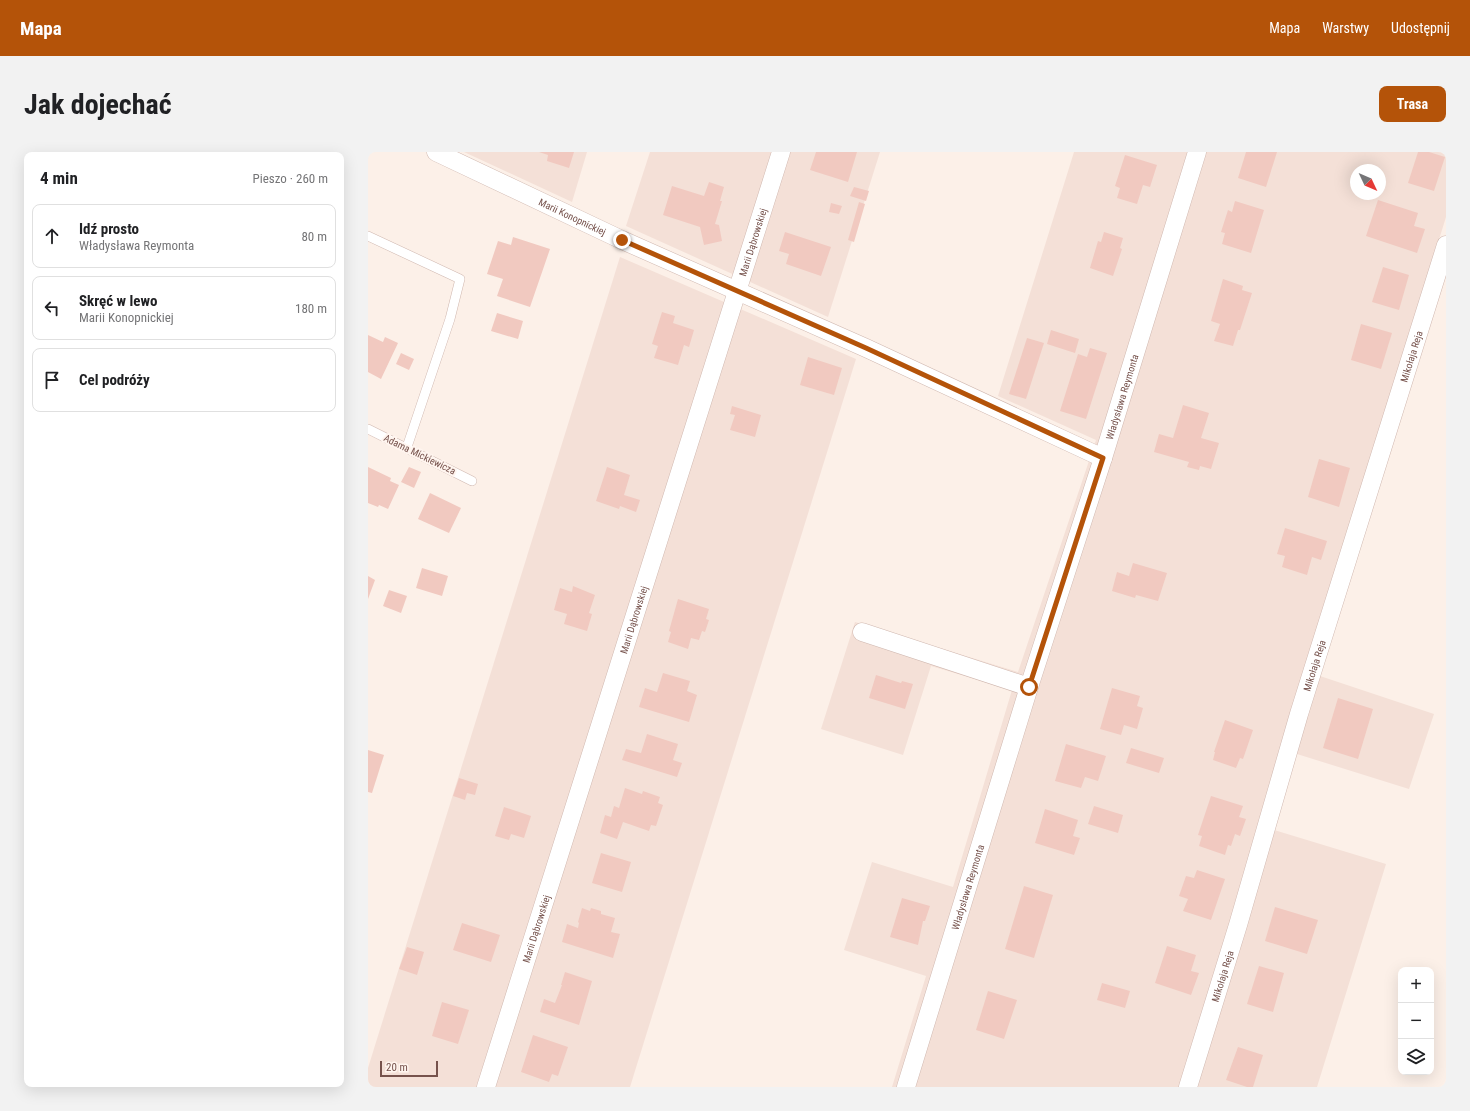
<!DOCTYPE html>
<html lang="pl">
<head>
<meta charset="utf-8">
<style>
	body { margin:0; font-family:"Roboto Condensed",sans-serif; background:#f2f2f2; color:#202124 }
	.controls { position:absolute; right:12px; bottom:12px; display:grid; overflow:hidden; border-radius:8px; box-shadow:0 4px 16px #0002 }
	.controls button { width:36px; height:36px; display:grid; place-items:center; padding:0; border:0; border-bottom:1px solid #e0e0e0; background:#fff; color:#202124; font:20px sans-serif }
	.compass { position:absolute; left:982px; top:12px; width:36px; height:36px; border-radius:50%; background:#fff; box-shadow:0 4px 16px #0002; rotate:134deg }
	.scale { position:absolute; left:12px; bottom:10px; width:58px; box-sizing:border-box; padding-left:4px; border:2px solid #76524c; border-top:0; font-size:11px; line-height:14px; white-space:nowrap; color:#76524c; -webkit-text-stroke:3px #fff5ef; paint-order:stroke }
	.stop { position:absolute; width:12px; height:12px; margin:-9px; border:3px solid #b45309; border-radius:50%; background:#fff }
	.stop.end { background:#b45309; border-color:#fff; box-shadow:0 1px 4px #0008 }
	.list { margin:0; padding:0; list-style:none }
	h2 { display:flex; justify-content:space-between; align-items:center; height:52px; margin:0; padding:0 16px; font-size:17px }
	h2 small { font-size:13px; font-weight:400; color:#757577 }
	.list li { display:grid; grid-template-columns:26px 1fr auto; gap:12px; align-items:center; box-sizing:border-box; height:64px; margin:0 8px 8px; padding:0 8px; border:1px solid #e0e0e0; border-radius:8px }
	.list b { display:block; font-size:15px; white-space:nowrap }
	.list p { margin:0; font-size:13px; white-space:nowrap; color:#757577 }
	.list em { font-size:13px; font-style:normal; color:#757577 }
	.icon { flex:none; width:22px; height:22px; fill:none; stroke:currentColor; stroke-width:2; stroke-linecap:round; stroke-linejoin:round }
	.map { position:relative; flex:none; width:1078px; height:935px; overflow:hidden; border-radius:8px }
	header { display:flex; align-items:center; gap:24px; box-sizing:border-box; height:56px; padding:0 20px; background:#b45309; color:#fff }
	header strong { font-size:19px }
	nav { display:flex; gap:22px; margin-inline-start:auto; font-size:14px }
	.intro { display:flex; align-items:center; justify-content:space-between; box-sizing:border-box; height:96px; padding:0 24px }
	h1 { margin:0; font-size:28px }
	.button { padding:10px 18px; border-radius:8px; background:#b45309; color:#fff; font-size:14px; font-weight:700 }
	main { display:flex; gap:24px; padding:0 24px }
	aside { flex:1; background:#fff; border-radius:8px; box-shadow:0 4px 16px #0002 }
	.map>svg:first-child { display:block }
	.residential { fill:#f4e0d7; fill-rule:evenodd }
	.building { fill:#f1c9c0 }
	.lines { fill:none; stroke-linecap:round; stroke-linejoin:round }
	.lane-casing { stroke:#d0b8b0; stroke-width:10 }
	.street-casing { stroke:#d0b8b0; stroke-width:19 }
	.lane { stroke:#fff; stroke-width:9 }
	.street { stroke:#fff; stroke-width:18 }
	.route { stroke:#b45309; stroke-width:5 }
	.labels { text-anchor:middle; stroke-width:4; stroke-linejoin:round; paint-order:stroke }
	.street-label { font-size:10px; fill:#76524c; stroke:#fff5ef }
</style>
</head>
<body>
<header>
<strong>Mapa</strong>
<nav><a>Mapa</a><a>Warstwy</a><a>Udostępnij</a></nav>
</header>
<div class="intro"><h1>Jak dojechać</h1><a class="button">Trasa</a></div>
<main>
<aside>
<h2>4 min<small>Pieszo · 260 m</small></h2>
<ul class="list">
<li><svg class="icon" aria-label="ahead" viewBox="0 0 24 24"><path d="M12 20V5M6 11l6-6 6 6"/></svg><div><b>Idź prosto</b><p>Władysława Reymonta</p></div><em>80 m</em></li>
<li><svg class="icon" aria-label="left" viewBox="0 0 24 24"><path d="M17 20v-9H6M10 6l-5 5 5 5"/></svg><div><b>Skręć w lewo</b><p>Marii Konopnickiej</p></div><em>180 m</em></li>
<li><svg class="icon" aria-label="arrive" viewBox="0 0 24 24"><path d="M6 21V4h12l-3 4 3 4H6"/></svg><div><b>Cel podróży</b></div></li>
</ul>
</aside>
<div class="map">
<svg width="1078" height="935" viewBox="0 0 1078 935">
	<rect width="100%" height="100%" fill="#fcf0e8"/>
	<g class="residential">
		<polygon points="96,0 219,0 204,50"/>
		<polygon points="282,0 512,0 460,165 258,74"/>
		<path d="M706 0H1078V65L937 519 1066 562 1041 637 913 597 890 673 1018 712 949 935H524L558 824 476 798 504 710 585 735 644 538 563 514 535 603 453 577 487 470 650 520 728 288 630 244ZM988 18H1012V42H988Z"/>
		<polygon points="252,105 488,207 262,935 0,935 0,916"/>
	</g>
	<g class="building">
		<polygon points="171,0 206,0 201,16 179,9 180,3"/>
		<polygon points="448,0 489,0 480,30 442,18"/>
		<polygon points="878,0 909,0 898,35 870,26"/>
		<polygon points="1050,0 1061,0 1077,5 1066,39 1040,31"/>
		<polygon points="757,3 789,13 782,35 775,33 769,52 749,46 752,36 747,34"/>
		<polygon points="341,30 356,35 352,49 354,49 347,72 351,73 354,89 336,93 332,75 295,63 304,34 336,44"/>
		<polygon points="486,35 501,39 498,49 482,44"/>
		<polygon points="1010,48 1050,61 1046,74 1057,77 1049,101 998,84"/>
		<polygon points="867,49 896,58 883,101 854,92 857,81 853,80 860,58 864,60"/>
		<polygon points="491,50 497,52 486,90 480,88"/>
		<polygon points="463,51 474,54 471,62 461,60"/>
		<polygon points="417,80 463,95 453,124 418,112 421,102 411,99"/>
		<polygon points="736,80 755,86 752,96 754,97 745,124 722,116 730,89 733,90"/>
		<polygon points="145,85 182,97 162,155 129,144 135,127 119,122 130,89 143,93"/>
		<polygon points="1015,115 1041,123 1031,158 1004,150"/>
		<polygon points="855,127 875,134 874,138 884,141 872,178 870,178 865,194 846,189 852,172 843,169"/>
		<polygon points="294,160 307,164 305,171 326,178 321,195 316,193 310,213 286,206 290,194 284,192"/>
		<polygon points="129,161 155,169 150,187 123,179"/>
		<polygon points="993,172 1024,181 1013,217 983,208"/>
		<polygon points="683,178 711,187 707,201 679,192"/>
		<polygon points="0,183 15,190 17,185 30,191 13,227 0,220"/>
		<polygon points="659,186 676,191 658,247 641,242"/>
		<polygon points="722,196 739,201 718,267 692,259 710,202 719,205"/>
		<polygon points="33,201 46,207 41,218 28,212"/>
		<polygon points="440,205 474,216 466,243 432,233"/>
		<polygon points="815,253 841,261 833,286 851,291 843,317 832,314 831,318 819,315 821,310 786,300 791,282 805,286"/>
		<polygon points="364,254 393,263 387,285 362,278 367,263 362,262"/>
		<polygon points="951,307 982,316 971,355 940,345"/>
		<polygon points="0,315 23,326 22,329 31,333 20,357 11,353 10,355 0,351"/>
		<polygon points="41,315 53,320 46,336 33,330"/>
		<polygon points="239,315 262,323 256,343 272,348 268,360 252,354 251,357 228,349"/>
		<polygon points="62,341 93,356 81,381 50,367"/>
		<polygon points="917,376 959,389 953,408 944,405 939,423 914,415 917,404 909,402"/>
		<polygon points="765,411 799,421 790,449 768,443 767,446 744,439 749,420 761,424"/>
		<polygon points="54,416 80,424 74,444 48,436"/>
		<polygon points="0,424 7,428 0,447"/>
		<polygon points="205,434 227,443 221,461 224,462 219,479 196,472 199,462 186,458 192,436 204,440"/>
		<polygon points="21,438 39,444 33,461 15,454"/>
		<polygon points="310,447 341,457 338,467 341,468 337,480 334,479 331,488 323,486 320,497 300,490 303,480 301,479"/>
		<polygon points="295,521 322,529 319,539 329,543 321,570 271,555 277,536 289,540"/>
		<polygon points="508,523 533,531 534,529 545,532 537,557 501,546"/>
		<polygon points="744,536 772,544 769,554 775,556 769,577 756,573 753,583 732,577"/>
		<polygon points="970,546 1005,557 990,607 955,596"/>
		<polygon points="857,568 885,578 875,607 872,606 868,616 845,608 847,600 846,600"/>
		<polygon points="279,582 310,592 305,608 314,611 309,625 254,608 258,597 273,601"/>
		<polygon points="698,592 738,604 730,629 717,625 713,636 687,629"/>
		<polygon points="763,596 796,606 791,621 758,611"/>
		<polygon points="0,598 16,603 4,641 0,640"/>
		<polygon points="91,626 110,632 107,643 99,641 97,648 85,644"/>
		<polygon points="257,636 274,642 275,639 292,645 290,651 295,653 288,674 283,673 281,679 255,670 249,687 232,681 237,663 243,665 246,654 251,656"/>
		<polygon points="843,644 875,654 871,665 878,667 872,684 867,682 863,694 860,693 857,703 831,694 834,684 830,683"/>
		<polygon points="726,654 755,663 750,681 720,672"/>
		<polygon points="136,655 163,664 156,686 143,682 141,688 127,684"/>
		<polygon points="677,657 710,668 705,684 712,686 706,703 667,691"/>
		<polygon points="233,701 263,710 254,740 224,731"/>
		<polygon points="829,718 857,727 843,768 815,759 820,747 811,744 818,724 826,726"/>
		<polygon points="656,734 685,743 666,806 637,797"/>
		<polygon points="534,746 562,754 557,769 555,769 550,793 522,785"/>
		<polygon points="907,755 950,768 939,802 897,789"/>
		<polygon points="214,756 222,759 223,756 233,759 233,762 247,766 243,780 252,782 245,806 194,790 199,772 210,776 211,771 210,770"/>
		<polygon points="94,771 132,783 123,810 85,798"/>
		<polygon points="799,794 828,803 823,819 831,821 823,843 787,831"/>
		<polygon points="39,795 56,800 49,823 31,817"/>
		<polygon points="891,814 916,821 905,860 879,852"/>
		<polygon points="197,820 224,829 211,873 172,860 176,847 187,851 194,833 193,833"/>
		<polygon points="734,831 762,839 757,856 729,848"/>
		<polygon points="620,839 649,848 636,887 608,878"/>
		<polygon points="74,850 101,858 90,892 64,884"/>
		<polygon points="165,883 200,895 190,924 184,922 181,930 153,920"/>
		<polygon points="870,895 895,903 885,935 879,935 858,928"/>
	</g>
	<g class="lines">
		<g class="lane-casing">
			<g id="lane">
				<polyline points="0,84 92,127 82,167 39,295"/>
				<polyline points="0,277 104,329"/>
			</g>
		</g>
		<g class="street-casing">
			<g id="street">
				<path id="s1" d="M68 0 254 88 498 196 735 306"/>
				<polyline points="494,480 661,535"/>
				<path id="s2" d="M118 935 413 0"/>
				<path id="s3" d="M538 935 661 535 735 306 829 0"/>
				<path id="s4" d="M820 935 870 773 931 562 1078 93"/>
			</g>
		</g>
		<use href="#lane" class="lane"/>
		<use href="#street" class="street"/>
	</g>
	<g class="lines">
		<polyline class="route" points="254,88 498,196 735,306 661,535"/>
	</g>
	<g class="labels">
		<g class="street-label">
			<text dy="4" stroke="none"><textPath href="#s1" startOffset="151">Marii Konopnickiej</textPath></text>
			<text dy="4" stroke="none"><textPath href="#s2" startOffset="886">Marii Dąbrowskiej</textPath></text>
			<text dy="4" stroke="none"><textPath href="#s4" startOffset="764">Mikołaja Reja</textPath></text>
			<text dy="4" stroke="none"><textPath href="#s3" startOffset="723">Władysława Reymonta</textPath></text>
			<text transform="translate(52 302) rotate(26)" y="4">Adama Mickiewicza</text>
			<text dy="4" stroke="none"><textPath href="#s2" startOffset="490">Marii Dąbrowskiej</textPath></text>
			<text dy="4" stroke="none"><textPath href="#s4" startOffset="440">Mikołaja Reja</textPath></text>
			<text dy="4" stroke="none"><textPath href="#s3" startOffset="209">Władysława Reymonta</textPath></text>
			<text dy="4" stroke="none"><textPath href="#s2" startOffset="166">Marii Dąbrowskiej</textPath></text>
			<text dy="4" stroke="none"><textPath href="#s4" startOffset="116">Mikołaja Reja</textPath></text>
		</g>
	</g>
</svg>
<div class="controls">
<button>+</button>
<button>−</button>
<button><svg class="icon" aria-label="layers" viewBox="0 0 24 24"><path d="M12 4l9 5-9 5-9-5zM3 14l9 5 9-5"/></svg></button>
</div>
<svg class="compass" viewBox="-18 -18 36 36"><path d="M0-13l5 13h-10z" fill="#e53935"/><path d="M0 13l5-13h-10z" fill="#757577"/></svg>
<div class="scale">20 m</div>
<div class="stop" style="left:661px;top:535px"></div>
<div class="stop end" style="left:254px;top:88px"></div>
</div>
</main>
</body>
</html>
